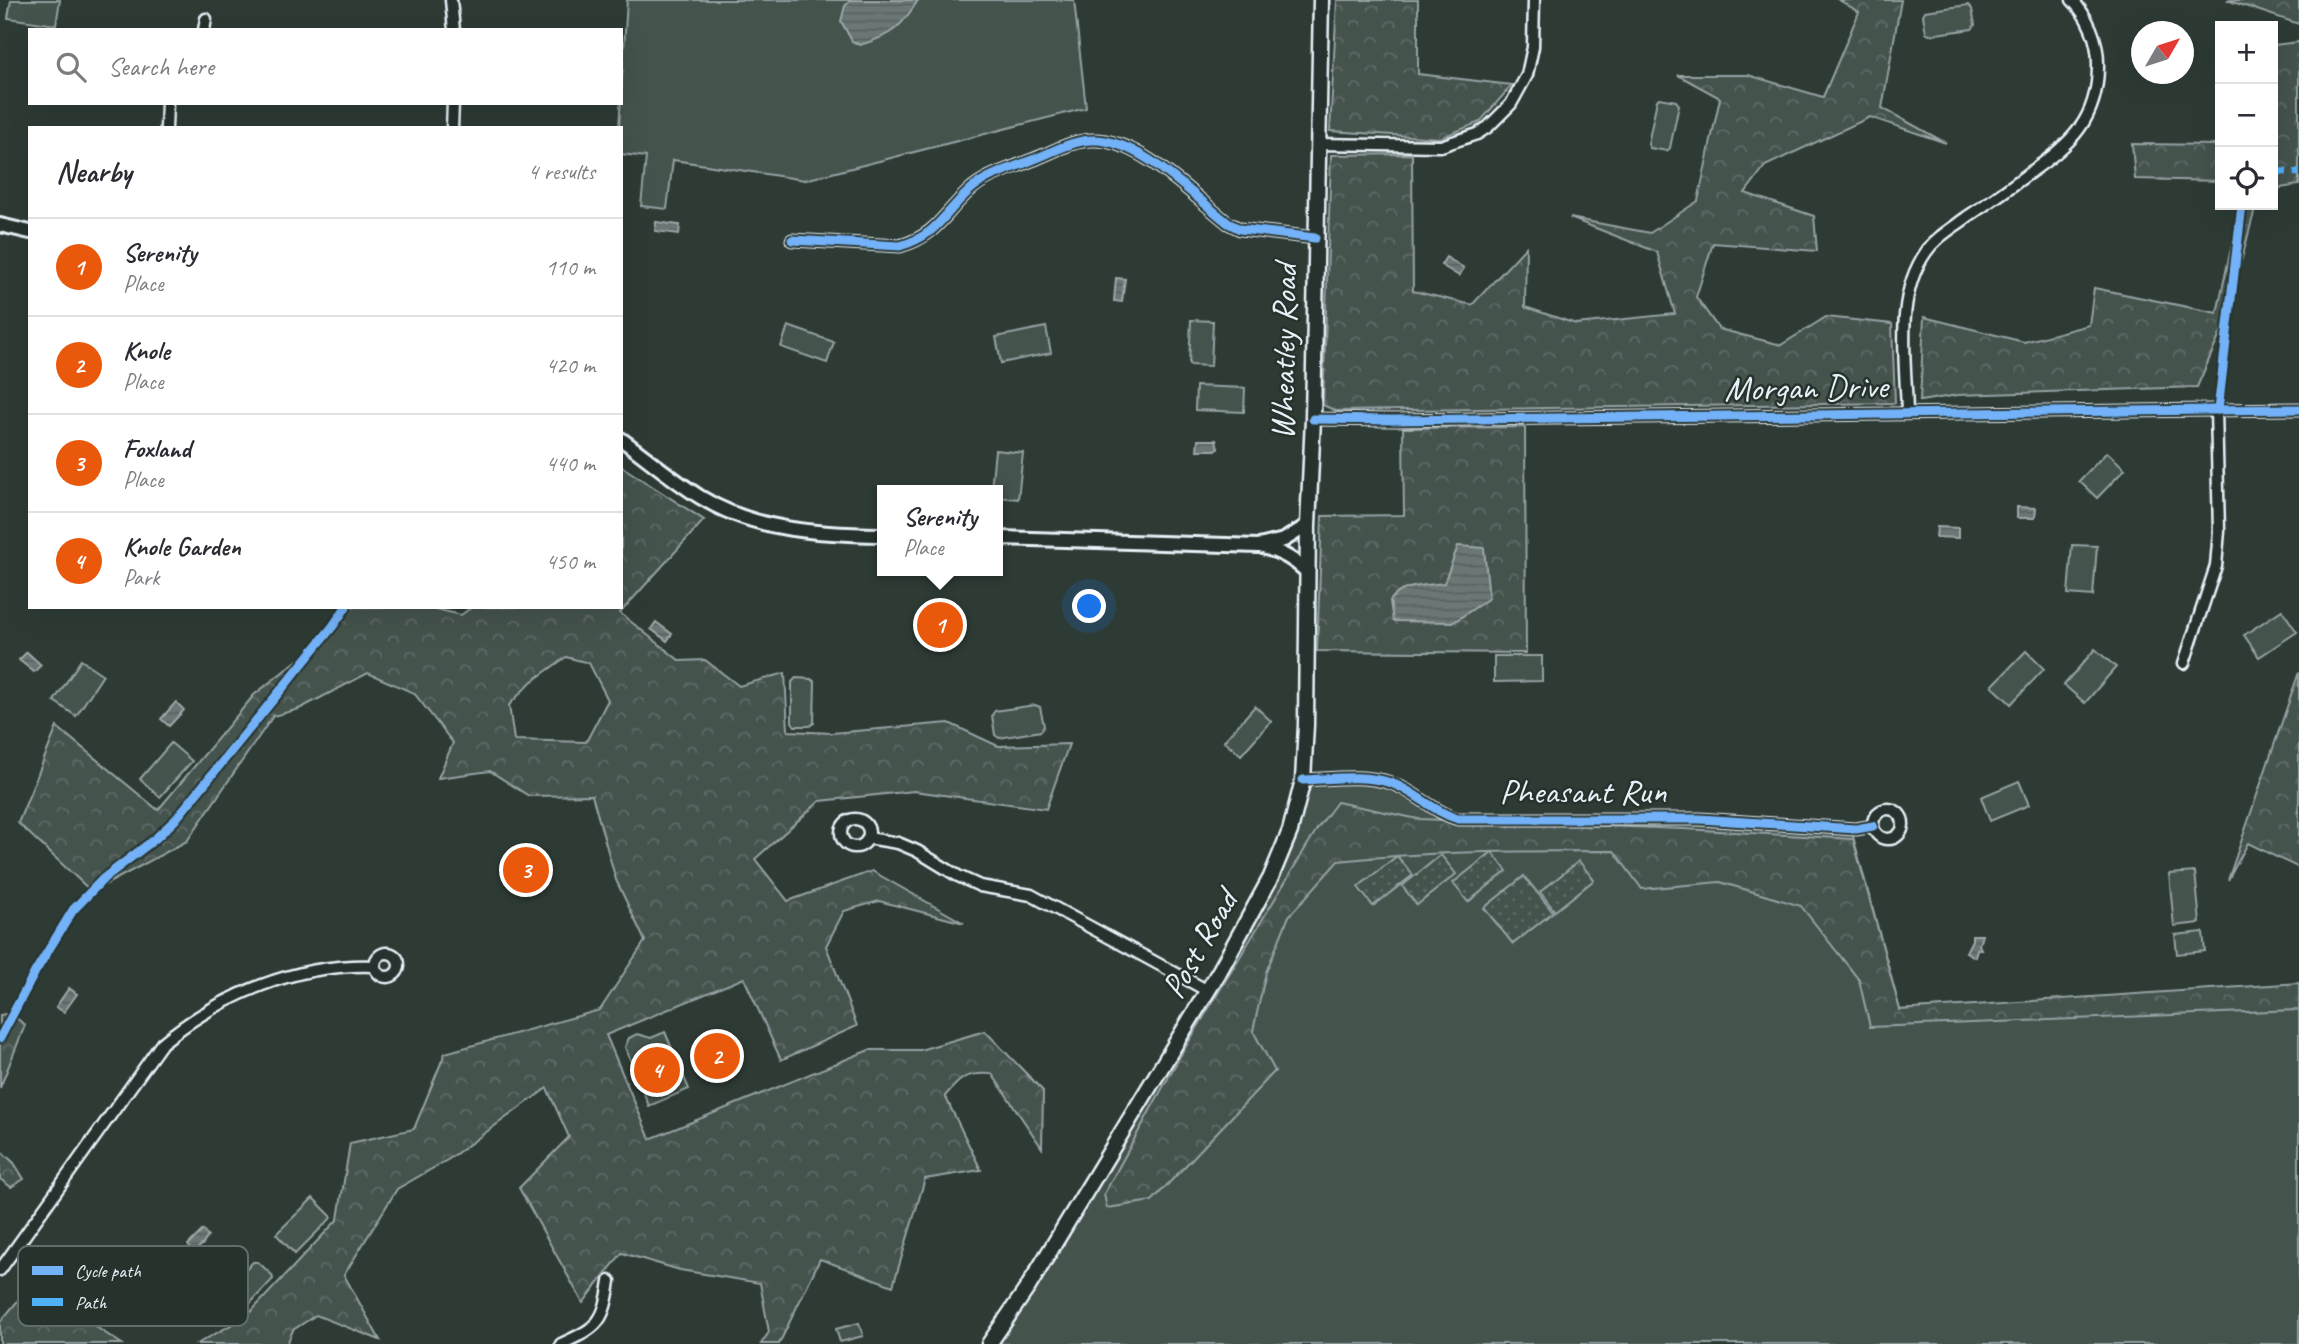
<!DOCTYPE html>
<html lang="en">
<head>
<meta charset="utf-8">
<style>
	body { margin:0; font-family:Caveat,sans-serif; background:#f2f2f3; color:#2b2b33 }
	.controls { position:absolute; right:21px; top:21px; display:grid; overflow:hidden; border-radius:0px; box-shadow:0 7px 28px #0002 }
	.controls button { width:63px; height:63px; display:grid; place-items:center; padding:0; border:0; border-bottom:2px solid #e1e1e2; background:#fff; color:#2b2b33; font:35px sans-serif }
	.compass { position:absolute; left:2131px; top:21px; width:63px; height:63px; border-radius:50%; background:#fff; box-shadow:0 7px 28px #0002; rotate:51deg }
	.you { position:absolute; left:1090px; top:607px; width:24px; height:24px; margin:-18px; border:5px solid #fff; border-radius:50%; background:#1a73e8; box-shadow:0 0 0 10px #1a73e833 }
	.badge { display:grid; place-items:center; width:46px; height:46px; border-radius:50%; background:#ea580c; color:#fff; font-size:23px; font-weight:700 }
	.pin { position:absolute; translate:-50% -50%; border:4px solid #fff; box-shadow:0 2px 7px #0006 }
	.popup { position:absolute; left:877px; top:485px; width:126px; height:91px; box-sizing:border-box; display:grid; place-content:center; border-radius:0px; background:#fff; filter:drop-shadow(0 2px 5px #0005); font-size:23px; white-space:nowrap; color:#7c7c81 }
	.popup b { font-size:26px; color:#2b2b33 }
	.popup::after { content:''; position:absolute; left:50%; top:100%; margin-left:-14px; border:14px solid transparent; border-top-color:#fff }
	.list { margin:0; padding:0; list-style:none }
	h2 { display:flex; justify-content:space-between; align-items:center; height:91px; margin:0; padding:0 28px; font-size:30px }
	h2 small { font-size:23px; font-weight:400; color:#7c7c81 }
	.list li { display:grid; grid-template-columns:46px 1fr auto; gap:21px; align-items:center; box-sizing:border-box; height:98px; padding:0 28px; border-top:2px solid #e1e1e2 }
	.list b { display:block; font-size:26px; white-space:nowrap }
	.list p { margin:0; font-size:23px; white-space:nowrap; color:#7c7c81 }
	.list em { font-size:23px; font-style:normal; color:#7c7c81 }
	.icon { flex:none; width:38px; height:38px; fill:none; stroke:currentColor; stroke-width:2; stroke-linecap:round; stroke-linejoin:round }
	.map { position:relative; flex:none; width:2299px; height:1344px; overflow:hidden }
	.search { position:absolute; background:#fff; box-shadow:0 7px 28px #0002; left:28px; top:28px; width:595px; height:77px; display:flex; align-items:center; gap:18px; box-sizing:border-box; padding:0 24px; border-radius:0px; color:#7c7c81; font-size:26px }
	.panel { position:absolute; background:#fff; box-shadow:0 7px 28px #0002; left:28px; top:126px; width:595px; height:483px; border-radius:0px }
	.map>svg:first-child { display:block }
	.green { fill:#45524e; stroke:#96a2a3; stroke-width:2 }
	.forest { fill:url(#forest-crowns); stroke:#96a2a3; stroke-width:2; fill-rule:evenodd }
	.park { fill:url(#park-dots); stroke:#96a2a3; stroke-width:2 }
	.water { fill:url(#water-rules); stroke:#9da8a9; stroke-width:2 }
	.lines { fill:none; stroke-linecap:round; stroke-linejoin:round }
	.minor-casing { stroke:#e8f1f8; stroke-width:15 }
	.tertiary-casing { stroke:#e8f1f8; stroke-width:18 }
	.secondary-casing { stroke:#e8f1f8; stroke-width:19 }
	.minor { stroke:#26332d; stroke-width:10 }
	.tertiary { stroke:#26332d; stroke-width:12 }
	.secondary { stroke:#26332d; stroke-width:14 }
	.quiet { stroke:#4fb1f8; stroke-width:7; stroke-dasharray:14 7; stroke-linecap:butt }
	.cycleway-casing { stroke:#26332d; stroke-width:13 }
	.cycleway { stroke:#73b2f8; stroke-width:9 }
	.labels { text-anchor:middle; stroke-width:5; stroke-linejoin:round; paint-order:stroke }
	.street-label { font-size:35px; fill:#e8f1f8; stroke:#26332d }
	.key { fill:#26332d; stroke:#606c6a; stroke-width:2 }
	.key-label { font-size:19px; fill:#e8f1f8 }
</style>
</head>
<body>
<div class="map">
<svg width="2299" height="1344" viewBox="0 0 2299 1344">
	<defs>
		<pattern id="forest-crowns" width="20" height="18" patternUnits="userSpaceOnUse" patternTransform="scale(1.75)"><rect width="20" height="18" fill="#45524e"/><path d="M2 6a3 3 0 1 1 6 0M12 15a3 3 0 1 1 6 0" fill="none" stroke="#606b68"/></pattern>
		<pattern id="park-dots" width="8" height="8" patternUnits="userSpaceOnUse" patternTransform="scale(1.75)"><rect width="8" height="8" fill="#45524e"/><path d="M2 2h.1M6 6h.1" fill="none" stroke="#606b68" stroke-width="1.8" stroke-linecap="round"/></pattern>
		<pattern id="water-rules" width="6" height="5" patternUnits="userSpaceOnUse" patternTransform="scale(1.75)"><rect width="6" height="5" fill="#6b7775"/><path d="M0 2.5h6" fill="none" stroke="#586060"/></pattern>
	</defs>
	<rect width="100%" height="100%" fill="#2e3b35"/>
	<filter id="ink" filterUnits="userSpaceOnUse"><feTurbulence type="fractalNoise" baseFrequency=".0143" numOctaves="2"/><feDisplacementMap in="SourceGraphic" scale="14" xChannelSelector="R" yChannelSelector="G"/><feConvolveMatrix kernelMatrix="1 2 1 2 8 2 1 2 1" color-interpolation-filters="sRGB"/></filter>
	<g filter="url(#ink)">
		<g class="green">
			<polygon points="11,0 60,0 56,25 8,18"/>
			<polygon points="627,0 1074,0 1086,108 805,180 673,160 667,209 641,206 646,157 621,154 621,128 619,128"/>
			<polygon points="1968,5 1972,9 1975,25 1972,29 1929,35 1926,33 1923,15 1925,11"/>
			<polygon points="1659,98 1676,101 1679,105 1670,148 1667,151 1650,148 1648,144 1657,100"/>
			<polygon points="1191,320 1213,321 1211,366 1189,365"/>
			<polygon points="788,326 834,342 827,363 781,347"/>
			<polygon points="1046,327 1051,353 1001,363 996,337"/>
			<polygon points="1196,386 1245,388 1244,412 1195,410"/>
			<polygon points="995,450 1023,453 1018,499 998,497 998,490 991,490"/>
			<polygon points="2107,452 2125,469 2097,498 2079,481"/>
			<polygon points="2072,545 2097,546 2093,596 2068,594"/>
			<polygon points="2282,610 2297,632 2259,657 2244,635"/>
			<polygon points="2095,649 2116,667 2085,703 2064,685"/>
			<polygon points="2026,651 2044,669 2011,704 1992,686"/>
			<polygon points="1494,656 1542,656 1542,681 1494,682"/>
			<polygon points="81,660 103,675 76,716 54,701"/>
			<polygon points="796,678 811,679 815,682 814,723 810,726 795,726 792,722 792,682"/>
			<polygon points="1035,705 1040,707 1044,726 1041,731 999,738 995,735 992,715 995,711"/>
			<polygon points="1255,706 1271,721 1241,755 1224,741"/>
			<polygon points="171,743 192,761 160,797 140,779"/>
			<polygon points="1303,780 1389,782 1443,815 1700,819 1851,829 1900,1010 2299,986 2299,1344 989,1344 1271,877"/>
			<polygon points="2019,781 2029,805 1990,821 1981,797"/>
			<polygon points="2195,872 2200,923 2174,926 2169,874"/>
			<polygon points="2203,932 2205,951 2177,954 2175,935"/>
			<polygon points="665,1032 689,1089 649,1106 625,1047 629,1038 637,1034 651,1038"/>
			<polygon points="313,1198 332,1217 295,1254 276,1234"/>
			<polygon points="253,1262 258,1262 272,1275 273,1279 242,1312 238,1313 224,1300 223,1295"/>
			<polygon points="859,1323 863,1336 840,1342 836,1329"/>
		</g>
		<g class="forest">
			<polygon points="1337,0 1418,0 1418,74 1512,85 1480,122 1440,138 1330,131"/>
			<polygon points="1839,0 1901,0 1882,108 1946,143 1870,117 1765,166 1745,193 1814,216 1817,251 1713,243 1696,297 1719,329 1781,345 1826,317 1892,324 1895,403 1336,411 1323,405 1331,155 1412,154 1413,291 1472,305 1526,247 1525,307 1576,324 1675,314 1657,252 1570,218 1650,233 1698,201 1720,98 1678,75 1748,75 1823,97 1859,12"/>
			<polygon points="2227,0 2299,0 2299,24"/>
			<polygon points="2299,42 2299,185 2273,189 2273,47 2274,45"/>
			<polygon points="2132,144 2220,145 2220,181 2135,179"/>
			<polygon points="2235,205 2256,205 2225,323 2197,387 1958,395 1920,401 1924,317 2024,342 2089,325 2094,288 2217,313 2238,216"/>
			<polygon points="1525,427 1526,653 1317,651 1322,516 1404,515 1403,428"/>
			<path d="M621 466 704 520 620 613 680 661 705 660 739 686 785 673 788 731 832 733 949 723 998 746 1069 744 1046 809 914 791 820 801 755 859 788 901 872 871 964 923 879 901 844 911 826 946 857 1026 781 1060 744 978 606 1035 650 1139 869 1050H920L985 1031 1043 1091 1042 1148 992 1074C967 1072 961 1077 945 1096L981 1170 925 1179 893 1286 820 1259 779 1344H761L769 1332 760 1283 680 1270 622 1253 583 1303 519 1188 569 1137 547 1088 449 1159 397 1189 344 1275 380 1340 316 1315 293 1330 287 1344H197L247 1316 338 1219 350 1143 414 1129 445 1053 600 1010 645 941 616 880 592 795 529 796 490 771 438 778 453 743 414 693 368 673 299 709 273 716 187 841 92 892 18 823 57 727 158 810 254 695 329 635 348 607H427L461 615 472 607H621ZM566 657 589 663 608 700 586 742 514 740 509 705 531 682Z"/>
			<polygon points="2299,672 2299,868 2248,843 2228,880"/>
			<path d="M1337 802 1418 819 1684 829 1853 839 1900 1010 2299 983V1010L1870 1027 1859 980 1801 906 1720 882 1642 889 1614 851C1522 851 1430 851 1338 861L1289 916 1266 972 1253 1031 1275 1071 1152 1201 1107 1208 1104 1194 1179 1058 1317 829Z"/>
			<polygon points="10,1013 25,1025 0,1088 0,1015"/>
			<polygon points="0,1150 14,1163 24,1179 11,1187 0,1179"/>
			<polygon points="31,1285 122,1344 0,1344 0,1322"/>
		</g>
		<g class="park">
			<polygon points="1492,852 1507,871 1468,902 1453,883"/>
			<polygon points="1441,855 1456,874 1417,905 1402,886"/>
			<polygon points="1397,856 1413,875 1373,906 1358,887"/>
			<polygon points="1579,861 1594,880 1555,911 1540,892"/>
			<polygon points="1524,876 1553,912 1513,944 1484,908"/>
		</g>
		<g class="water">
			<path d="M851 0H918C902 27 891 36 860 45L852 41 841 21 845 6Z"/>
			<polygon points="656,222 680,225 679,234 655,231"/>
			<polygon points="1446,257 1464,268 1459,276 1441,265"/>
			<polygon points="1116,278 1125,279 1122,302 1114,301"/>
			<polygon points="1198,440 1216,440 1218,448 1216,450 1197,450"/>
			<polygon points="2017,507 2036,508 2035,518 2017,518"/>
			<polygon points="1937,527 1958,528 1958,538 1936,537"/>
			<path d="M1458 546 1484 548 1489 598 1454 622 1393 621 1390 601C1401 584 1425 586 1444 583Z"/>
			<polygon points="656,622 672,634 667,641 651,629"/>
			<polygon points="27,652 41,665 34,672 19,660"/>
			<polygon points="176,702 184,710 169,726 161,719"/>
			<polygon points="1972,935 1982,935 1979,945 1981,949 1977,949 1975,957 1966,952 1972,940"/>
			<polygon points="69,988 77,994 64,1012 56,1007"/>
			<polygon points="203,1230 208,1236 203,1244 195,1251 191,1250 188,1245"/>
		</g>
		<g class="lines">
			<g class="minor-casing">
				<g id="minor">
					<polyline points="451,0 454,30"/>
					<polyline points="204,30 206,19"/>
					<polyline points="166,128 167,103"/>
					<polyline points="452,128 453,103"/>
					<polyline points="1317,144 1441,146 1477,134 1488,127 1511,104 1527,75 1533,47 1534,0"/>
					<path d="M792 240 900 246C938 235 943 214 970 190 986 175 1011 169 1032 160 1051 153 1072 140 1093 140 1140 139 1192 195 1228 223L1240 229 1315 238"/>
					<path d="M1907 413C1906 361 1894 297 1926 252 1936 237 1953 228 1967 217 1988 203 2008 189 2028 174 2071 144 2099 119 2098 63 2098 40 2088 16 2072 0"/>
					<polyline points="1313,419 1394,420 2299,409"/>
					<polyline points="2184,663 2216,566 2219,531 2216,410"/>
					<path d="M1303 780C1331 779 1364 774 1391 783 1415 791 1433 812 1458 819H1700L1856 829 1873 826"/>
					<circle cx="1888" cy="824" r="15"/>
					<circle cx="855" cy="833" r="14"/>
					<polyline points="868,838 898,843 917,851 958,876 980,886 1031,895 1208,991"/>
					<circle cx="387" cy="965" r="12"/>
					<path d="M0 1270 162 1043C222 994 298 963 375 966"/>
					<path d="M561 1344C599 1327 604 1322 610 1281"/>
				</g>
			</g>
			<g class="tertiary-casing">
				<g id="tertiary">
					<polyline points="0,225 30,232"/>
					<path d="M621 439C647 458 673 480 700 497 755 531 819 534 882 535"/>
					<polyline points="998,538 1259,546 1284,540 1308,525"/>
					<path d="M1263 547C1281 552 1294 559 1308 573"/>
				</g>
			</g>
			<g class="secondary-casing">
				<polyline id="secondary" points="989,1344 1028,1287 1219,972 1271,877 1290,831 1303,780 1306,725 1308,525 1313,419 1321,0"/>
			</g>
			<use href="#minor" class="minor"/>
			<use href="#tertiary" class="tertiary"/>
			<use href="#secondary" class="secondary"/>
			<polyline class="quiet" points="2273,171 2299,173"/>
			<g class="cycleway-casing">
				<g id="cycleway">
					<path d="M792 240 900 246C938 235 943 214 970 190 986 175 1011 169 1032 160 1051 153 1072 140 1093 140 1140 139 1192 195 1228 223L1240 229 1315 238"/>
					<polyline points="2218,410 2242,205"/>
					<polyline points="1313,419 1394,420 2299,409"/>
					<path d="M1303 780C1331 779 1364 774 1391 783 1415 791 1433 812 1458 819H1700L1856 829 1873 826"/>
					<polyline points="0,1038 35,972 73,910 104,878 155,839 175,820 333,626 346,607"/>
				</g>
			</g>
			<use href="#cycleway" class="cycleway"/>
		</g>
	</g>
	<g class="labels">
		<g class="street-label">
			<text transform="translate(1283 352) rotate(-89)" y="12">Wheatley Road</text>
			<text transform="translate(1806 387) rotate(-1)" y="12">Morgan Drive</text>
			<text x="1583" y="803">Pheasant Run</text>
			<text transform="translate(1199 944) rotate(-60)" y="12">Post Road</text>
		</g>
	</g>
	<rect x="18" y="1246" width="230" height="80" rx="10" class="key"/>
	<rect x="32" y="1266" width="31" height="9" fill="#73b2f8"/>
	<rect x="32" y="1298" width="31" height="8" fill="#4fb1f8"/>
	<g class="key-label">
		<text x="75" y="1277">Cycle path</text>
		<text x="75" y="1309">Path</text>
	</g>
</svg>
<div class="controls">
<button>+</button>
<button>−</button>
<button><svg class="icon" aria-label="locate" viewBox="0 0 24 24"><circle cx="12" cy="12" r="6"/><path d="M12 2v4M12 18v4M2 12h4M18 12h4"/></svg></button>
</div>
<svg class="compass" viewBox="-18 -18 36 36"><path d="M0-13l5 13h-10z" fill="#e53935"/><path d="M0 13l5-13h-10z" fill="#7c7c81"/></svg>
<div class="you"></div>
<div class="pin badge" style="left:940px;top:625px">1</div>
<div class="popup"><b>Serenity</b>Place</div>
<div class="pin badge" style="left:717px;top:1056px">2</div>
<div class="pin badge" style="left:526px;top:870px">3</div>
<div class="pin badge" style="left:657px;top:1070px">4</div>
<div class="search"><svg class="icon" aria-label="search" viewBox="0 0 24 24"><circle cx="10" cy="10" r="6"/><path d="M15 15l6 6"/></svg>Search here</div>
<section class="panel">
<h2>Nearby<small>4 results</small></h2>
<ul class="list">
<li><span class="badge">1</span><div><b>Serenity</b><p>Place</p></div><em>110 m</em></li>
<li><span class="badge">2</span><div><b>Knole</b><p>Place</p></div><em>420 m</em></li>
<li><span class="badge">3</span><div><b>Foxland</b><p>Place</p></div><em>440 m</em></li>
<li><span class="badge">4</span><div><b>Knole Garden</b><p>Park</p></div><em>450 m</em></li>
</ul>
</section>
</div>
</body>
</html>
